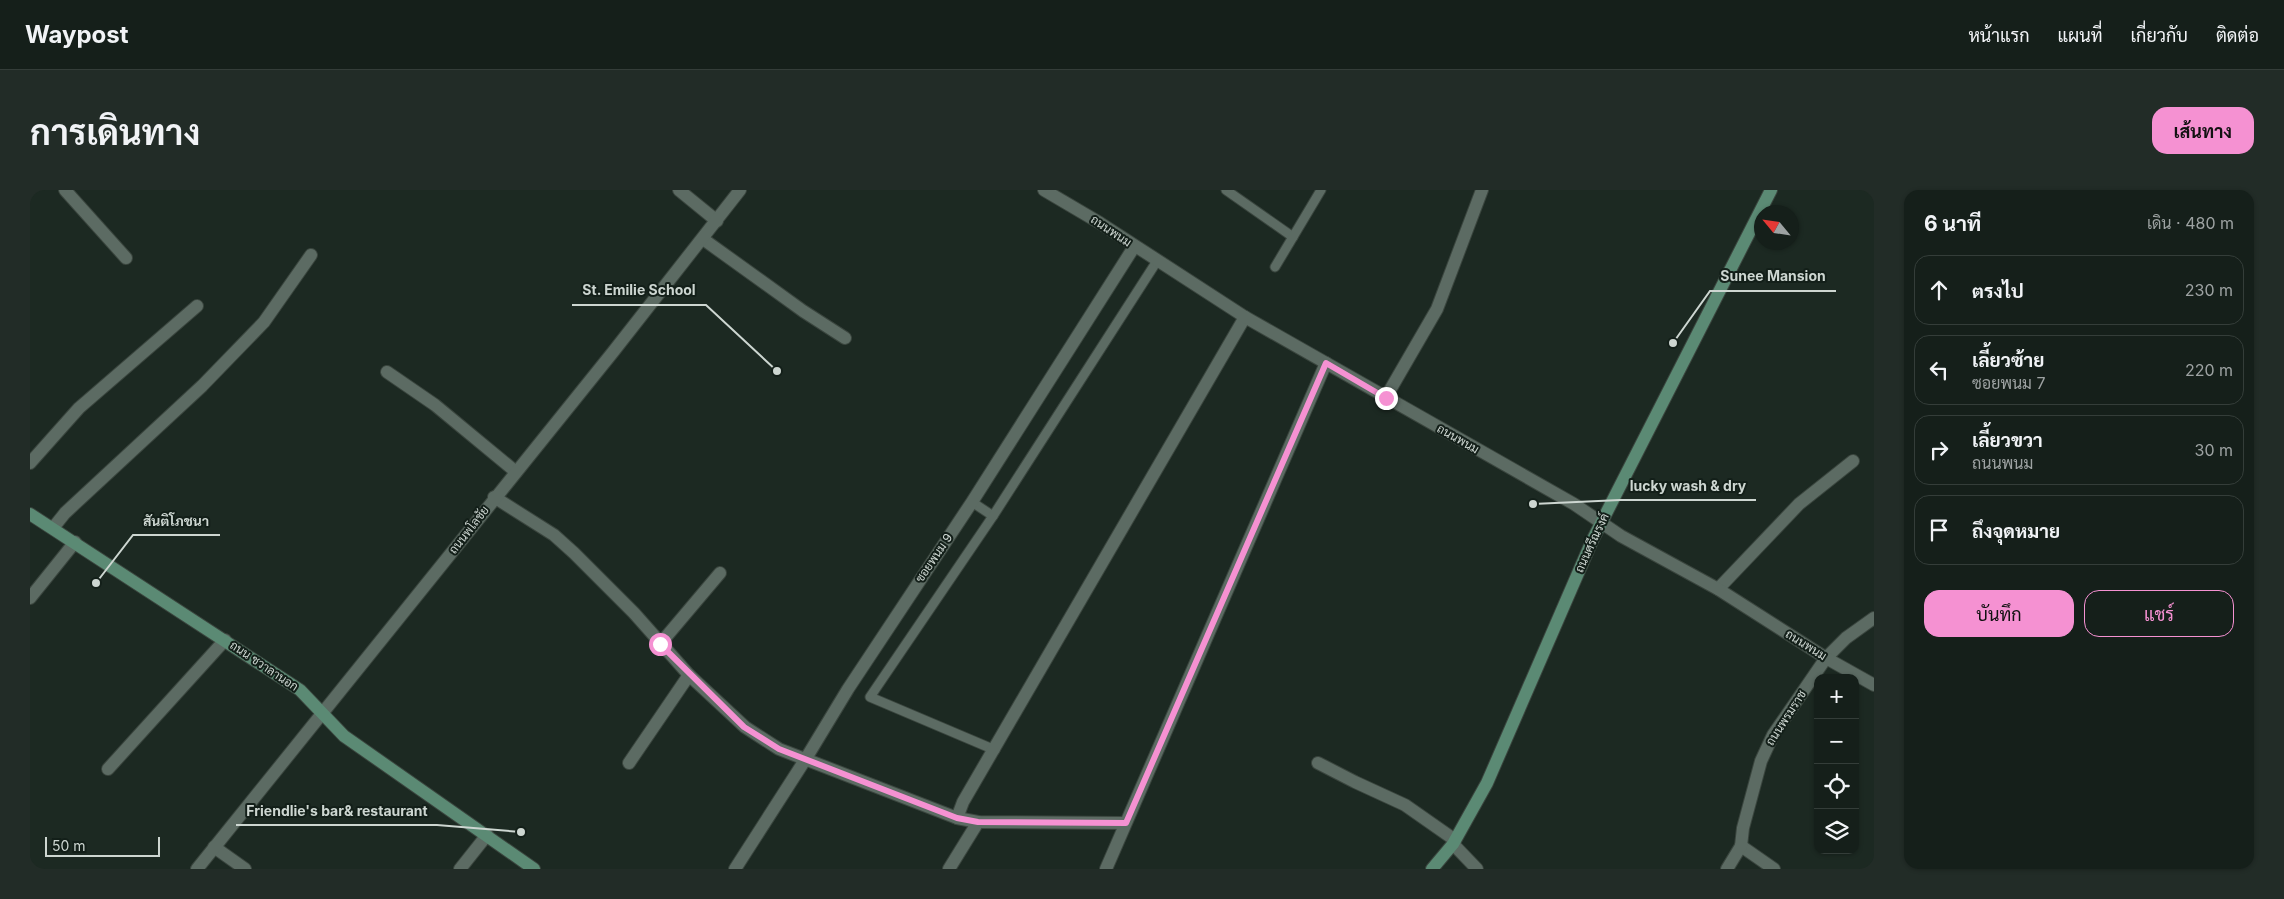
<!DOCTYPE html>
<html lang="th">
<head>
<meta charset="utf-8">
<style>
	body { margin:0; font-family:Inter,Sarabun,sans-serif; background:#222c27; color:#f1f3f6 }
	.controls { position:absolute; right:15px; bottom:15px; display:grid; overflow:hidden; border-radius:10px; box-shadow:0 1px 4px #0004 }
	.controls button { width:45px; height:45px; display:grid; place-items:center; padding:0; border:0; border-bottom:1px solid #343d39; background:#151f1a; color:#f1f3f6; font:25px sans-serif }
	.compass { position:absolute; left:1724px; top:15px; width:45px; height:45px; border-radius:50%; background:#151f1a; box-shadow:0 1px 4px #0004; rotate:299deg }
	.scale { position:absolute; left:15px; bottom:12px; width:115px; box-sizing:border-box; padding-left:5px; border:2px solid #cdd6d1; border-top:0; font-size:14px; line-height:18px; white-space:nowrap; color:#cdd6d1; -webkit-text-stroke:4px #131f19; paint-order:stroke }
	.stop { position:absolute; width:15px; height:15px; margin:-11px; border:4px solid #f591d2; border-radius:50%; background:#fff }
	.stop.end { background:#f591d2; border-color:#fff; box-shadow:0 1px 5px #0008 }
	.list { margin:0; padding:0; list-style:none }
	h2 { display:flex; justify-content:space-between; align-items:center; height:65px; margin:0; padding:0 20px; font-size:21px }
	h2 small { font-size:16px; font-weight:400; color:#9da2a2 }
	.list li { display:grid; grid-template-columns:32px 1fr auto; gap:15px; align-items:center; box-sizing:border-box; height:70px; margin:0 10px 10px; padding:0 10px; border:1px solid #343d39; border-radius:15px }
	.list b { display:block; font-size:19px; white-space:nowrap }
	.list p { margin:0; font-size:16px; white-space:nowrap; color:#9da2a2 }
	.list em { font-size:16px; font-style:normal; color:#9da2a2 }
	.actions { display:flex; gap:10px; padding:15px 20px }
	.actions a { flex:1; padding:11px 0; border:1px solid #f591d2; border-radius:15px; text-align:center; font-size:18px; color:#f591d2 }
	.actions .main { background:#f591d2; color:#111 }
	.icon { flex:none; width:28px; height:28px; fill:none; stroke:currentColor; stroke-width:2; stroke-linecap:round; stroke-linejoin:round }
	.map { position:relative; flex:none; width:1844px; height:679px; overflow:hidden; border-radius:15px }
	header { display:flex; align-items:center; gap:30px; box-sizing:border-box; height:70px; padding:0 25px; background:#151f1a; border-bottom:1px solid #343d39 }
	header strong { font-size:24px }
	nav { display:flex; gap:28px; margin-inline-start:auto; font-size:18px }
	.intro { display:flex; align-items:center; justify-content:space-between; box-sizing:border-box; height:120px; padding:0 30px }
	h1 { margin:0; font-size:35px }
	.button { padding:12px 22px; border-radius:15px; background:#f591d2; color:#111; font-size:18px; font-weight:700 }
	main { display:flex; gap:30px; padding:0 30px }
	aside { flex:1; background:#151f1a; border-radius:15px; box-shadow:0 1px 4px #0004 }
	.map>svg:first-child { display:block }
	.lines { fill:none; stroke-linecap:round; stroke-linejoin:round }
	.service-casing { stroke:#3a453e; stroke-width:11 }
	.minor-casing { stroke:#3a453e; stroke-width:14 }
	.tertiary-casing { stroke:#3a453e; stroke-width:14 }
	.secondary-casing { stroke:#3a453e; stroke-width:14 }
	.service { stroke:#5c6b63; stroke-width:9 }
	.minor { stroke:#5c6b63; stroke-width:12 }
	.tertiary { stroke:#5c6b63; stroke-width:12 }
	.secondary { stroke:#5b8a74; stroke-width:12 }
	.route { stroke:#f591d2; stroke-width:6 }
	.labels { text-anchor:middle; stroke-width:4; stroke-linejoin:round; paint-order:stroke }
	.street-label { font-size:12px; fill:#cdd6d1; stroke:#131f19 }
	.leader { fill:none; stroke:#cdd6d1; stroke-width:2 }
	.callout-dot { fill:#cdd6d1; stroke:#131f19; stroke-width:2 }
	.callout-label { font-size:14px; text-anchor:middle; font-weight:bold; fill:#cdd6d1; stroke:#131f19; stroke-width:4; stroke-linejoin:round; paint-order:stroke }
</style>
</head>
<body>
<header>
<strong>Waypost</strong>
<nav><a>หน้าแรก</a><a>แผนที่</a><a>เกี่ยวกับ</a><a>ติดต่อ</a></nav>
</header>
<div class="intro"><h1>การเดินทาง</h1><a class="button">เส้นทาง</a></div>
<main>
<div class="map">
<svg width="1844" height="679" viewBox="0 0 1844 679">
	<rect width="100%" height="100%" fill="#1c2922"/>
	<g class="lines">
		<g class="service-casing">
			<g id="service">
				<polyline points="1196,0 1263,47"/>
				<polyline points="1245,77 1291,0"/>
				<polyline points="942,312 963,326"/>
				<polyline points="965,560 840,507 963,326 1127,71"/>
			</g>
		</g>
		<g class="minor-casing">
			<g id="minor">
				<polyline points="35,0 96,68"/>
				<polyline points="649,0 687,31"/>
				<polyline points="673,49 773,121 815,148"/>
				<polyline points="357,182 405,215 486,282"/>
				<polyline points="1356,207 1407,119 1452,0"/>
				<polyline points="0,273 49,218 167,116"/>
				<polyline points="464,307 524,345 544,363 604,423 659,485 715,537 749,559 927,628 948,632 1095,633"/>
				<polyline points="23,338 35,323 172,196 234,132 281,65"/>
				<polyline points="1688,399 1769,314 1823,271"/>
				<polyline points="630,454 690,383"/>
				<polyline points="599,573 659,485"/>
				<polyline points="1288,573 1325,592 1375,615 1425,650"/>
				<polyline points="78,579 195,450"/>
				<polyline points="927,628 933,612 1215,127"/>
				<polyline points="1423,654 1447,679"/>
				<polyline points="1711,656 1744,679"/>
				<polyline points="184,657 215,679"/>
				<polyline points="430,679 457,645"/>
				<polyline points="705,679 775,570 818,499 942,312 1104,57"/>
				<polyline points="919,679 948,632"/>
				<polyline points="1076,679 1296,173"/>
				<polyline points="1697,679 1711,656 1713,638 1731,571 1743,545 1796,468 1816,448 1844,428"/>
			</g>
		</g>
		<g class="tertiary-casing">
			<g id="tertiary">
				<polyline points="1014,0 1070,33 1215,127 1544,314 1591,346 1688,399 1796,468 1844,495"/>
				<polyline points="0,408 45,352"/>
				<polyline points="167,679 583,162 710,0"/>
			</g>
		</g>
		<g class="secondary-casing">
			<g id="secondary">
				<polyline points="0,324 270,500 314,546 504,679"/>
				<polyline points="1402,679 1423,654 1457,593 1562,351 1741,0"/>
			</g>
		</g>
		<use href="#service" class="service"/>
		<use href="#minor" class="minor"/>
		<use href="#tertiary" class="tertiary"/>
		<use href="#secondary" class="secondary"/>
	</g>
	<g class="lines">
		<polyline class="route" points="630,454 714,537 749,559 927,628 948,632 1096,633 1296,173 1356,208"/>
	</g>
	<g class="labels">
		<g class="street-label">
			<text transform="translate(1081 41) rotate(34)" y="4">ถนนพนม</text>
			<text transform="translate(1428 249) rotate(30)" y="4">ถนนพนม</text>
			<text transform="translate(439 340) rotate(-52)" y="4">ถนนพโลชัย</text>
			<text transform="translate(1562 353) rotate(-65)" y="4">ถนนศรีณรงค์</text>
			<text transform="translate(904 368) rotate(-56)" y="4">ซอยพนม 9</text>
			<text transform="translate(1776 455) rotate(32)" y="4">ถนนพนม</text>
			<text transform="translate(234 476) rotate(34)" y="4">ถนน ชวาลานอก</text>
			<text transform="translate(1756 528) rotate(-57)" y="4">ถนนพรมราช</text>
		</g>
	</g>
	<path class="leader" d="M1643 153L1680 101H1806M747 181L676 115H542M1503 314L1590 310H1726M66 393L103 345H190M491 642L407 635H206"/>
	<g class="callout-dot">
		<circle cx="1643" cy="153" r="5"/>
		<circle cx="747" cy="181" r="5"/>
		<circle cx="1503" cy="314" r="5"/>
		<circle cx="66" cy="393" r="5"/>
		<circle cx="491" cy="642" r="5"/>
	</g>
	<g class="callout-label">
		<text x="1743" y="91">Sunee Mansion</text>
		<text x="609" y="105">St. Emilie School</text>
		<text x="1658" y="301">lucky wash &amp; dry</text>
		<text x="146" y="336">สันติโภชนา</text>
		<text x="307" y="626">Friendlie's bar&amp; restaurant</text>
	</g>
</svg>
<div class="controls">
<button>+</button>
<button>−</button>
<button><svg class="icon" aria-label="locate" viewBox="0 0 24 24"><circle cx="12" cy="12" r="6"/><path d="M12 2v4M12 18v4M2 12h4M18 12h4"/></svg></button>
<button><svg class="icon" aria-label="layers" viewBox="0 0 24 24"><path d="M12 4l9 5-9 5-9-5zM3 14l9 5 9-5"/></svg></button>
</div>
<svg class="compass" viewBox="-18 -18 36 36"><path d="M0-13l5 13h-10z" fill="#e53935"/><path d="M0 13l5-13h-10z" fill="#9da2a2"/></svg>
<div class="scale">50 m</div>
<div class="stop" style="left:630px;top:454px"></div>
<div class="stop end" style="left:1356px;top:208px"></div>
</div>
<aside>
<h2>6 นาที<small>เดิน · 480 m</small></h2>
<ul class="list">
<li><svg class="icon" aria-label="ahead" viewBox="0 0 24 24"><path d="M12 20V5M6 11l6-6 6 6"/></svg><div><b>ตรงไป</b></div><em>230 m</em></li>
<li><svg class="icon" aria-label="left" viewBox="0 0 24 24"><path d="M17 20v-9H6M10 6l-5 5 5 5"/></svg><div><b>เลี้ยวซ้าย</b><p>ซอยพนม 7</p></div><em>220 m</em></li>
<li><svg class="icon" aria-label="right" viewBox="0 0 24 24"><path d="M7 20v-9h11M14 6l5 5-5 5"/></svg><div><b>เลี้ยวขวา</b><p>ถนนพนม</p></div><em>30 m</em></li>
<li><svg class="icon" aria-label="arrive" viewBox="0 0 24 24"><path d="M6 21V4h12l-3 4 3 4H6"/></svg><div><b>ถึงจุดหมาย</b></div></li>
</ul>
<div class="actions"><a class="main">บันทึก</a><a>แชร์</a></div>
</aside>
</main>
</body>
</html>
